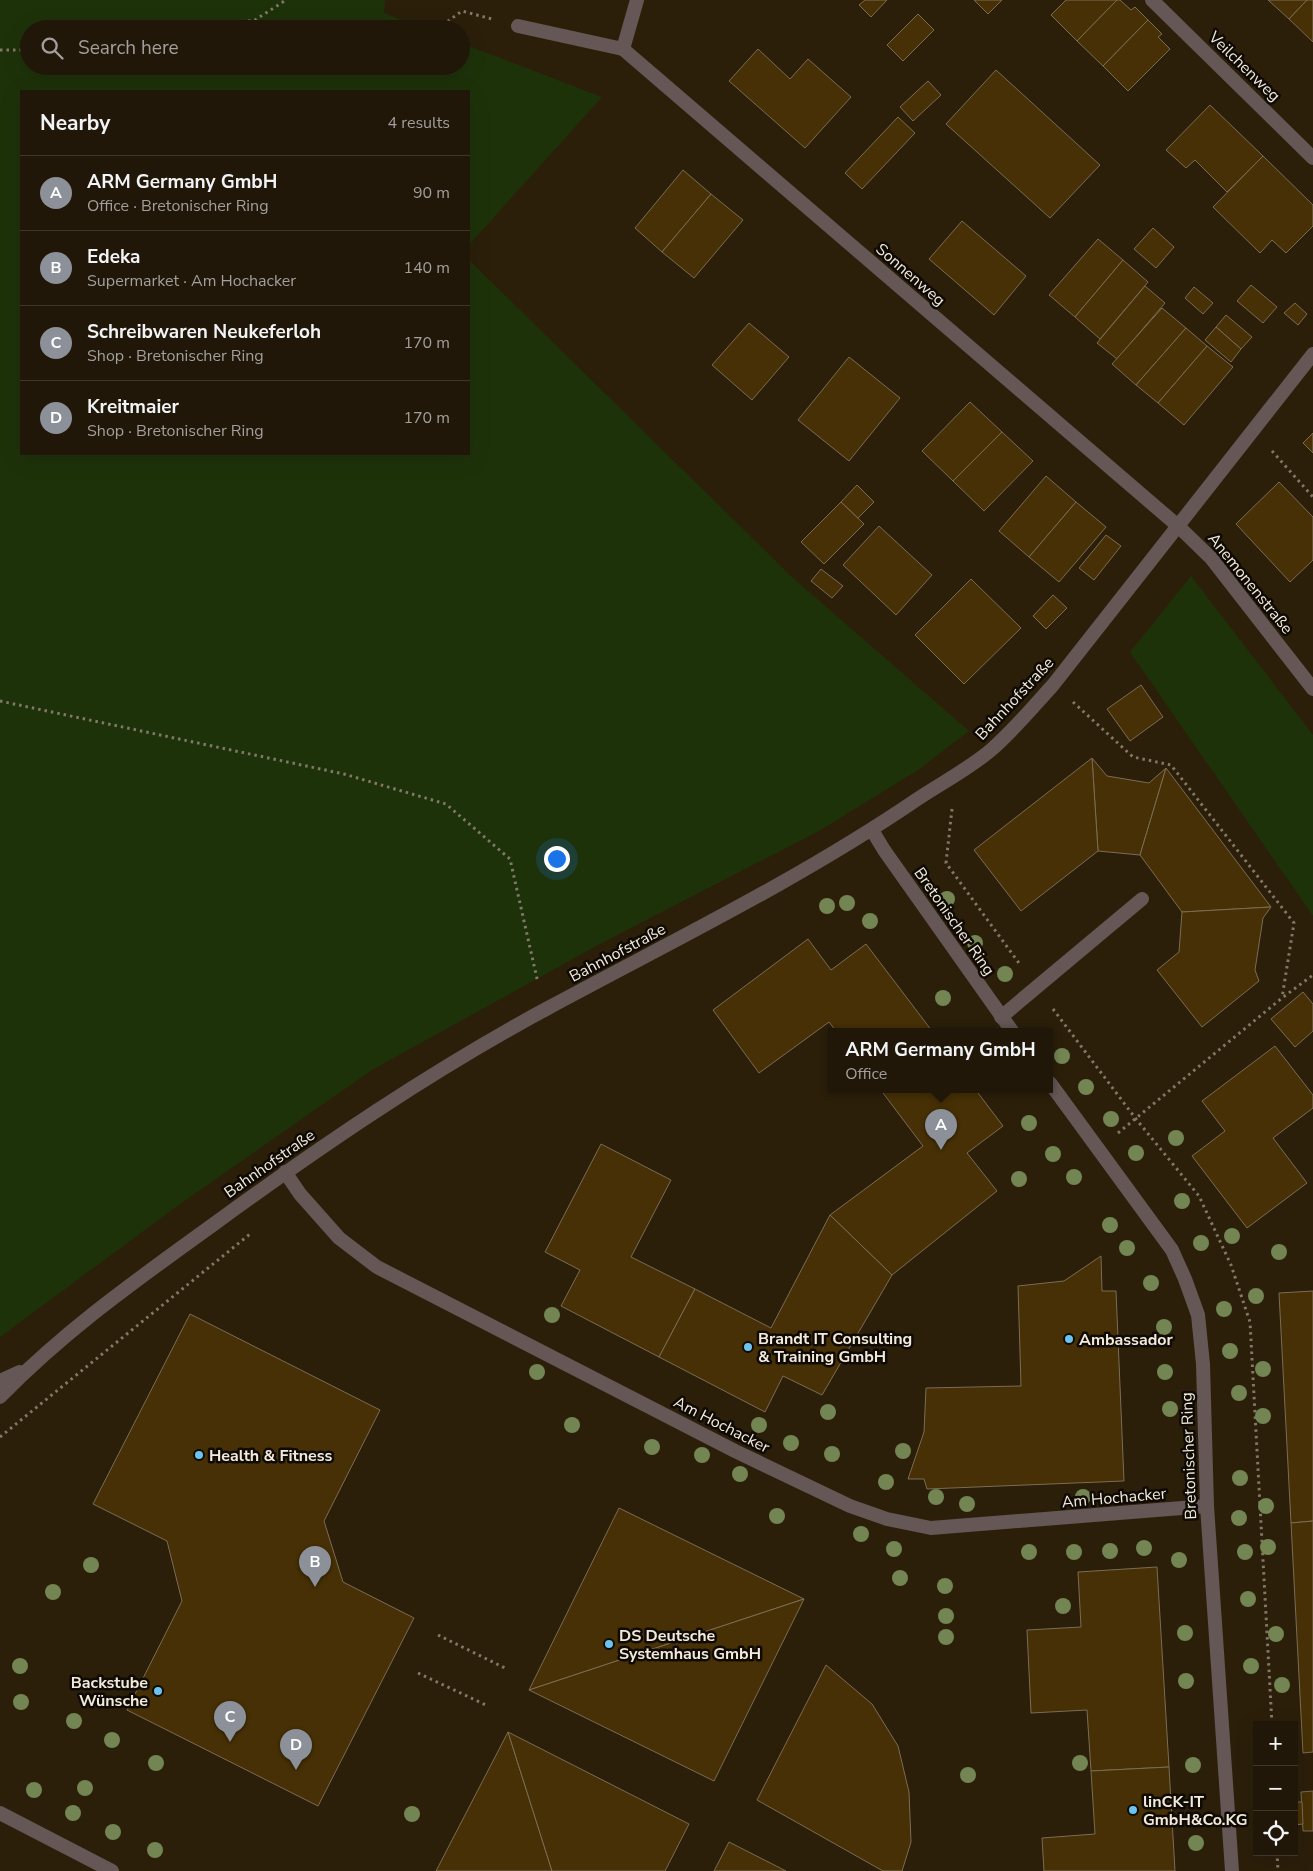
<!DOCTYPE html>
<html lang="en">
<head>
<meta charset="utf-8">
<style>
	body { margin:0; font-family:"Nunito Sans",sans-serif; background:#282012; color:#f1f3f6 }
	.controls { position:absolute; right:15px; bottom:15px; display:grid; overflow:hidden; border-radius:0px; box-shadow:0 5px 20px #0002 }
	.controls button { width:45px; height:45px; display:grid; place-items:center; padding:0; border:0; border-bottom:1px solid #3d3629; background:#201708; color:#f1f3f6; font:25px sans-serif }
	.you { position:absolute; left:556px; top:858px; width:18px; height:18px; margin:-12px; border:4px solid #fff; border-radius:50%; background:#1a73e8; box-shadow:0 0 0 8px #1a73e833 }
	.badge { display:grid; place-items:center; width:32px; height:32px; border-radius:50%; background:#8c9099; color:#fff; font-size:16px; font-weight:700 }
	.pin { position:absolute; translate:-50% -41px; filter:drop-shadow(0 1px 2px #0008) }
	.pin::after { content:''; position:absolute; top:26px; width:18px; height:15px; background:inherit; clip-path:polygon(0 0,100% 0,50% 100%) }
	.popup { position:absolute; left:828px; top:1028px; width:225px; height:65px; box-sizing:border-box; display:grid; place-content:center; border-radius:0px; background:#201708; filter:drop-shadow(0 1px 4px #0005); font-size:16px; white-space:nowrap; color:#a29f9c }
	.popup b { font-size:19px; color:#f1f3f6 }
	.popup::after { content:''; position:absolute; left:50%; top:100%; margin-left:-10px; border:10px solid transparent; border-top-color:#201708 }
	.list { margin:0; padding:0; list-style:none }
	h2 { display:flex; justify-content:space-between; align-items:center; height:65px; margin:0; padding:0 20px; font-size:21px }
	h2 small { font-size:16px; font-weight:400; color:#a29f9c }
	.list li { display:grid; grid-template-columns:32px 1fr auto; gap:15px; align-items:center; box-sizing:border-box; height:75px; padding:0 20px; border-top:1px solid #3d3629 }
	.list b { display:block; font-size:19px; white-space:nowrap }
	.list p { margin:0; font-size:16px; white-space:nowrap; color:#a29f9c }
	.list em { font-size:16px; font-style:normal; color:#a29f9c }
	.icon { flex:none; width:28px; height:28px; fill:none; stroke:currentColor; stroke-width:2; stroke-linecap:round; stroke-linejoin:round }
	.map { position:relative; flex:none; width:1313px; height:1871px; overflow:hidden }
	.search { position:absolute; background:#201708; box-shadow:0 5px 20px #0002; left:20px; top:20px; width:450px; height:55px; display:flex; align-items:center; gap:12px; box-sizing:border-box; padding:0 18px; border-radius:28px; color:#a29f9c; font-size:19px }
	.panel { position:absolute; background:#201708; box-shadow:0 5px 20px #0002; left:20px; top:90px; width:450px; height:365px; border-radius:0px }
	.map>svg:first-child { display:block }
	.green { fill:#1e320a }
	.building { fill:#473005; stroke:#7b6c55 }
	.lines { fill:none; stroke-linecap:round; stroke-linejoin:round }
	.path { stroke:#827867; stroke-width:3; stroke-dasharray:2.5 4; stroke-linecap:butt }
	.service { stroke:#645755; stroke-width:14 }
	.minor { stroke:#645755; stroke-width:14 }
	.tree { fill:#728552 }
	.poi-dot { fill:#6cc3f2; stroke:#0f0a03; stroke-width:2 }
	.labels { text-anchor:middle; stroke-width:5; stroke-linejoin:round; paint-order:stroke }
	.street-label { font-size:16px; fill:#f2eadd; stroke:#0f0a03 }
	.poi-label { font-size:16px; font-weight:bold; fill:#f2eadd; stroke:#0f0a03; text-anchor:start }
</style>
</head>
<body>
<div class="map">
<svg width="1313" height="1871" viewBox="0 0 1313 1871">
	<rect width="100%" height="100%" fill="#2b1f0a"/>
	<g class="green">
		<polygon points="0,0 385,0 384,13 425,29 29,29 29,66 461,66 461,43 602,97 469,245 469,91 21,91 21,454 469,454 469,260 794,579 969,731 918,770 819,831 598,945 372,1070 180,1204 0,1337"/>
		<polygon points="1191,576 1313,735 1313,916 1130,652"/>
	</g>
	<g class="building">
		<polygon points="865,0 887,0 871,17 859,5"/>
		<polygon points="974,0 1002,0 988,14"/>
		<polygon points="1066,0 1117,0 1077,41 1051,15"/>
		<polygon points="1117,0 1120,0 1131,10 1135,7 1148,20 1103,66 1077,41"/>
		<polygon points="1268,0 1307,0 1289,19"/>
		<polygon points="1307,0 1313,0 1313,42 1289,19"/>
		<polygon points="918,14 934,30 903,61 887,45"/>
		<polygon points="1148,20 1162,34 1158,37 1170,49 1128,91 1103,66"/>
		<polygon points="758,49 790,79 808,59 851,97 805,148 729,81"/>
		<polygon points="996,70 1100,165 1050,218 946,124"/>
		<polygon points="928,81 941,95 913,121 900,107"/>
		<polygon points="1210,105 1263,156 1227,192 1195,160 1186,168 1166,150"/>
		<polygon points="898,117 915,133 862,189 845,173"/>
		<polygon points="1263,156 1313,205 1313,226 1286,253 1272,240 1260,253 1213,207"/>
		<polygon points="683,170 711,194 662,252 635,228"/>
		<polygon points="711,194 743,220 694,278 662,252"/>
		<polygon points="962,221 1026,276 994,315 929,259"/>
		<polygon points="1153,228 1174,247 1156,268 1134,249"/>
		<polygon points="1098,239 1123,260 1075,317 1049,295"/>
		<polygon points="1123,260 1148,282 1100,339 1075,317"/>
		<polygon points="1251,285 1277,307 1263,323 1237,301"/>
		<polygon points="1145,286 1165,303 1117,359 1097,343"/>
		<polygon points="1194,287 1213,303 1203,314 1185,298"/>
		<polygon points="1295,303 1307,314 1298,325 1284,313"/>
		<polygon points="1162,308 1186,328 1136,385 1112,364"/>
		<polygon points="1226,315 1252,337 1241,349 1216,327"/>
		<polygon points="749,323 789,357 752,400 712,365"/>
		<polygon points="1216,327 1241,349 1231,362 1205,340"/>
		<polygon points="1186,328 1207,346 1158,403 1136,385"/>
		<polygon points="1207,346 1233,367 1184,425 1158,403"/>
		<polygon points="849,357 900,398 849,461 798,420"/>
		<polygon points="970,402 1002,432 953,481 922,451"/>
		<polygon points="1002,432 1033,461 984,511 953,481"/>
		<polygon points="1313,433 1313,453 1303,443"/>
		<polygon points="1046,476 1076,502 1029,557 999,531"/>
		<polygon points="1279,482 1313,517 1313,560 1290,582 1236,524"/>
		<polygon points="857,485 874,502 858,518 841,502"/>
		<polygon points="841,502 864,524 824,564 801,542"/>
		<polygon points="1076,502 1106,527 1059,582 1029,557"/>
		<polygon points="879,526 932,575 896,615 843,565"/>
		<polygon points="1106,535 1121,546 1094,580 1079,568"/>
		<polygon points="821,569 843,586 832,598 811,581"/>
		<polygon points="971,579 1021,628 964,684 915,635"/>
		<polygon points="1053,595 1067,608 1046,629 1033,616"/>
		<polygon points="1141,685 1163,717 1130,741 1107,709"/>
		<polygon points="1092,758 1107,776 1149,783 1166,768 1140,855 1098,851"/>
		<polygon points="1092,758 1098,851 1021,911 974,850"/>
		<polygon points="1166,768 1271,907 1182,912 1140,855"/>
		<polygon points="1271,907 1263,918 1255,970 1259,981 1202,1027 1157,970 1179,952 1182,912"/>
		<polygon points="808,939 831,970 866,944 932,1031 836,1031 829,1022 759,1073 713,1010"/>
		<polygon points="1303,992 1313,1004 1313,1031 1295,1047 1271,1019"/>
		<polygon points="1275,1046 1313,1095 1313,1108 1273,1138 1307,1183 1247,1228 1192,1156 1225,1131 1202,1101"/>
		<polygon points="880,1089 975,1089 1003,1126 967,1153 997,1191 892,1275 830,1215 923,1146"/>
		<polygon points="601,1144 671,1180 631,1257 695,1289 659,1357 561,1306 580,1270 545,1252"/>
		<polygon points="830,1215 892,1275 822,1395 783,1376 765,1412 659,1357 695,1289 771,1328"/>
		<polygon points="1101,1256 1102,1291 1116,1291 1124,1481 927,1489 924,1479 908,1479 924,1432 926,1388 1021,1386 1018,1286 1064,1281"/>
		<polygon points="1313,1291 1313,1521 1291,1523 1279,1293"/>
		<polygon points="190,1314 380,1410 324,1521 343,1582 414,1618 318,1806 127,1710 182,1601 167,1541 93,1504"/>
		<polygon points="619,1508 804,1599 529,1690"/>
		<polygon points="1313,1521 1313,1752 1303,1753 1291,1523"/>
		<polygon points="1157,1567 1169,1767 1091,1771 1087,1710 1031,1713 1027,1630 1081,1627 1078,1572"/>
		<polygon points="804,1599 714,1781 529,1690"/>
		<polygon points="826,1665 872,1704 898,1746 909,1792 911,1842 902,1871 883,1871 757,1800"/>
		<polygon points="508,1732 552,1871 436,1871"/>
		<polygon points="508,1732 689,1824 665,1871 552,1871"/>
		<polygon points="1169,1767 1175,1871 1044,1871 1042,1838 1095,1834 1091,1771"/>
		<polygon points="1313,1791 1313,1831 1303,1831 1301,1792"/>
		<polygon points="1294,1802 1302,1802 1303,1824 1294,1825"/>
		<polygon points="729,1842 786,1871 714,1871"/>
	</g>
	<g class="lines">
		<g class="path">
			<polyline points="256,21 281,29"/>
			<polyline points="190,29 255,20 286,0"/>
			<polyline points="437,29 462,11 492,19"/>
			<polyline points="0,50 29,50"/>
			<polyline points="1272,451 1313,497"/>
			<polyline points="0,701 344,774 446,804 510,859 538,983"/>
			<polyline points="1073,702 1133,757 1171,765 1294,923 1282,998"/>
			<polyline points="952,809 946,863 1021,966"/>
			<polyline points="1053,1009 1136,1119 1199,1196 1231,1265 1250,1322 1272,1725"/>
			<polyline points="1118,1133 1282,998 1313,975"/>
			<polyline points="0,1437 250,1234"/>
			<polyline points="438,1635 507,1669"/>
			<polyline points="418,1673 488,1706"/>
			<polyline points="1277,1852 1278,1871"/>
		</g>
		<g class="service">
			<polyline points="1152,0 1313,158"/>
			<polyline points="623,49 637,0"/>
			<polyline points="1001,1017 1142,899"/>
		</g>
		<g class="minor">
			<polyline points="518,26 623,49 1178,526 1211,558 1313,689"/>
			<polyline points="872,830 884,850 1012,1031"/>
			<polyline points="1050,1083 1172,1250 1185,1279 1198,1315 1203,1364 1207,1506 1232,1871"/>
			<polyline points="285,1172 300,1194 339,1238 377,1267 735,1451 850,1506 887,1519 931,1528 1207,1506"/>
			<polyline points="0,1381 20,1372"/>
			<path d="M0 1397C65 1330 138 1279 214 1224 321 1146 431 1071 548 1008 672 941 800 879 916 800 940 784 970 768 991 750 1014 730 1033 707 1053 685L1313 354"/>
			<polyline points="0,1813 112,1871"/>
		</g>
	</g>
	<g class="tree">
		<circle cx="947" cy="899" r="8"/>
		<circle cx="847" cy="903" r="8"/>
		<circle cx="827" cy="906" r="8"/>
		<circle cx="870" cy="921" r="8"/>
		<circle cx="975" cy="943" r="8"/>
		<circle cx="1005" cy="974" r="8"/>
		<circle cx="943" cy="998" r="8"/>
		<circle cx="1062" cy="1056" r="8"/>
		<circle cx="1086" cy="1087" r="8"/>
		<circle cx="1111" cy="1119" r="8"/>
		<circle cx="1029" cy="1123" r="8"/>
		<circle cx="1176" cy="1138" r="8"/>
		<circle cx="1136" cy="1153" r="8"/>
		<circle cx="1053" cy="1154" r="8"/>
		<circle cx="1074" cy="1177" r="8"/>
		<circle cx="1019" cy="1179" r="8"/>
		<circle cx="1182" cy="1201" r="8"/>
		<circle cx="1110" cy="1225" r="8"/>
		<circle cx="1232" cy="1236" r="8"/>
		<circle cx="1201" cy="1243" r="8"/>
		<circle cx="1127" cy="1248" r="8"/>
		<circle cx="1279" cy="1252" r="8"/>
		<circle cx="1151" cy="1283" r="8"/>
		<circle cx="1256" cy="1296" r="8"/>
		<circle cx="1224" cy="1309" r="8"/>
		<circle cx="552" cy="1315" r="8"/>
		<circle cx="1164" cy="1327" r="8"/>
		<circle cx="1230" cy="1351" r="8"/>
		<circle cx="1263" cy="1369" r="8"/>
		<circle cx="537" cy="1372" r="8"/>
		<circle cx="1165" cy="1372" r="8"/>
		<circle cx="1239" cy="1393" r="8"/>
		<circle cx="1170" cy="1409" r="8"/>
		<circle cx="828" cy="1412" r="8"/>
		<circle cx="1263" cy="1416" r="8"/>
		<circle cx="572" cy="1425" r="8"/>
		<circle cx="759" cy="1425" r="8"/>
		<circle cx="791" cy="1443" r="8"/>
		<circle cx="652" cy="1447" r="8"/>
		<circle cx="903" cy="1451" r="8"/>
		<circle cx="832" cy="1454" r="8"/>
		<circle cx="702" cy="1455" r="8"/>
		<circle cx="740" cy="1474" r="8"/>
		<circle cx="1240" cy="1478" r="8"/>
		<circle cx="886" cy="1482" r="8"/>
		<circle cx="936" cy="1497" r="8"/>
		<circle cx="1083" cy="1497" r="8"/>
		<circle cx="967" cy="1504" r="8"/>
		<circle cx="1266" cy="1506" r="8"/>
		<circle cx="777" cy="1516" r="8"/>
		<circle cx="1239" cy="1518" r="8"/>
		<circle cx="861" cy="1534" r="8"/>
		<circle cx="1268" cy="1547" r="8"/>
		<circle cx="1144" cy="1548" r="8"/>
		<circle cx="894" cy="1549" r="8"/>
		<circle cx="1110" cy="1551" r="8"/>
		<circle cx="1029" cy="1552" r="8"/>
		<circle cx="1074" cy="1552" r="8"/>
		<circle cx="1245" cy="1552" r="8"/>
		<circle cx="1179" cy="1560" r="8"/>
		<circle cx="91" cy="1565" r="8"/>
		<circle cx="900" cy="1578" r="8"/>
		<circle cx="945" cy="1586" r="8"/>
		<circle cx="53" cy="1592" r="8"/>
		<circle cx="1248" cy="1599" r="8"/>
		<circle cx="1063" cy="1606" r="8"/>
		<circle cx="946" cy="1616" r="8"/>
		<circle cx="1185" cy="1633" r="8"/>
		<circle cx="1276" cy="1634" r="8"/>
		<circle cx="946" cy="1637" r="8"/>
		<circle cx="20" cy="1666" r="8"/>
		<circle cx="1251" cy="1666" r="8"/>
		<circle cx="1186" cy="1681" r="8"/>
		<circle cx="1282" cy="1685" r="8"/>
		<circle cx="21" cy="1702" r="8"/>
		<circle cx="74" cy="1721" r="8"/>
		<circle cx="112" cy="1740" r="8"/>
		<circle cx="156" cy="1763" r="8"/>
		<circle cx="1080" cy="1763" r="8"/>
		<circle cx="1193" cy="1765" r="8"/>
		<circle cx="968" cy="1775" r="8"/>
		<circle cx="85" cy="1788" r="8"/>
		<circle cx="34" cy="1790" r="8"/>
		<circle cx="73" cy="1813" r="8"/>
		<circle cx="412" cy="1814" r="8"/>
		<circle cx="113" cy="1832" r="8"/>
		<circle cx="1196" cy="1843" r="8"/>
		<circle cx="155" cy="1850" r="8"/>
	</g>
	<g class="poi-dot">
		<circle cx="1069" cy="1339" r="5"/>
		<circle cx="748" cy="1347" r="5"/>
		<circle cx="199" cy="1455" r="5"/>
		<circle cx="609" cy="1644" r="5"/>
		<circle cx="158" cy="1691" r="5"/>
		<circle cx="1133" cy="1810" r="5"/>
	</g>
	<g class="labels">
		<g class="street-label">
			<text transform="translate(1245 66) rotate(44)" y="6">Veilchenweg</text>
			<text transform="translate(911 274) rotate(41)" y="6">Sonnenweg</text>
			<text transform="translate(1251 583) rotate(51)" y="6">Anemonenstraße</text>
			<text transform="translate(1014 698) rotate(-47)" y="6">Bahnhofstraße</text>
			<text transform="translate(955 921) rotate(55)" y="6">Bretonischer Ring</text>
			<text transform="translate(617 952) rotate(-28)" y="6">Bahnhofstraße</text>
			<text transform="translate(269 1163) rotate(-35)" y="6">Bahnhofstraße</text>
			<text transform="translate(722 1424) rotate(27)" y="6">Am Hochacker</text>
			<text transform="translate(1188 1456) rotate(-92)" y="6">Bretonischer Ring</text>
			<text transform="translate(1114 1497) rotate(-5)" y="6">Am Hochacker</text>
		</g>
		<g class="poi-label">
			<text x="758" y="1344">Brandt IT Consulting<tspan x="758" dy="18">&amp; Training GmbH</tspan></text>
			<text x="1079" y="1345">Ambassador</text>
			<text x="209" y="1461">Health &amp; Fitness</text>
			<text x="619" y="1641">DS Deutsche<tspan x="619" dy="18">Systemhaus GmbH</tspan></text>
			<text x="148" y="1688" text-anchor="end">Backstube<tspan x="148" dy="18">Wünsche</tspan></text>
			<text x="1143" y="1807">linCK-IT<tspan x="1143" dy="18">GmbH&amp;Co.KG</tspan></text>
		</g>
	</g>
</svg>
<div class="controls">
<button>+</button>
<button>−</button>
<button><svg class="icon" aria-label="locate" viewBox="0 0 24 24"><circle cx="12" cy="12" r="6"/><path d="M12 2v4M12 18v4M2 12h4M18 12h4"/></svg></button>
</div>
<div class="you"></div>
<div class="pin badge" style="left:941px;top:1150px">A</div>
<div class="popup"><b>ARM Germany GmbH</b>Office</div>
<div class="pin badge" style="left:315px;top:1587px">B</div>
<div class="pin badge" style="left:230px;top:1742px">C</div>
<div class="pin badge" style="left:296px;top:1770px">D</div>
<div class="search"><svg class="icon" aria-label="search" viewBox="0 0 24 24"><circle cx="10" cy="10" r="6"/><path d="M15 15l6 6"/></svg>Search here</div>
<section class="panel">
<h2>Nearby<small>4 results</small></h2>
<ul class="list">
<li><span class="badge">A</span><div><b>ARM Germany GmbH</b><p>Office · Bretonischer Ring</p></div><em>90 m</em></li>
<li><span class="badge">B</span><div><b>Edeka</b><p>Supermarket · Am Hochacker</p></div><em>140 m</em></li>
<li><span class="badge">C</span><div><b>Schreibwaren Neukeferloh</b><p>Shop · Bretonischer Ring</p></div><em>170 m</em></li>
<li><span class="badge">D</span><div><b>Kreitmaier</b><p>Shop · Bretonischer Ring</p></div><em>170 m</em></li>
</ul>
</section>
</div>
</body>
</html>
